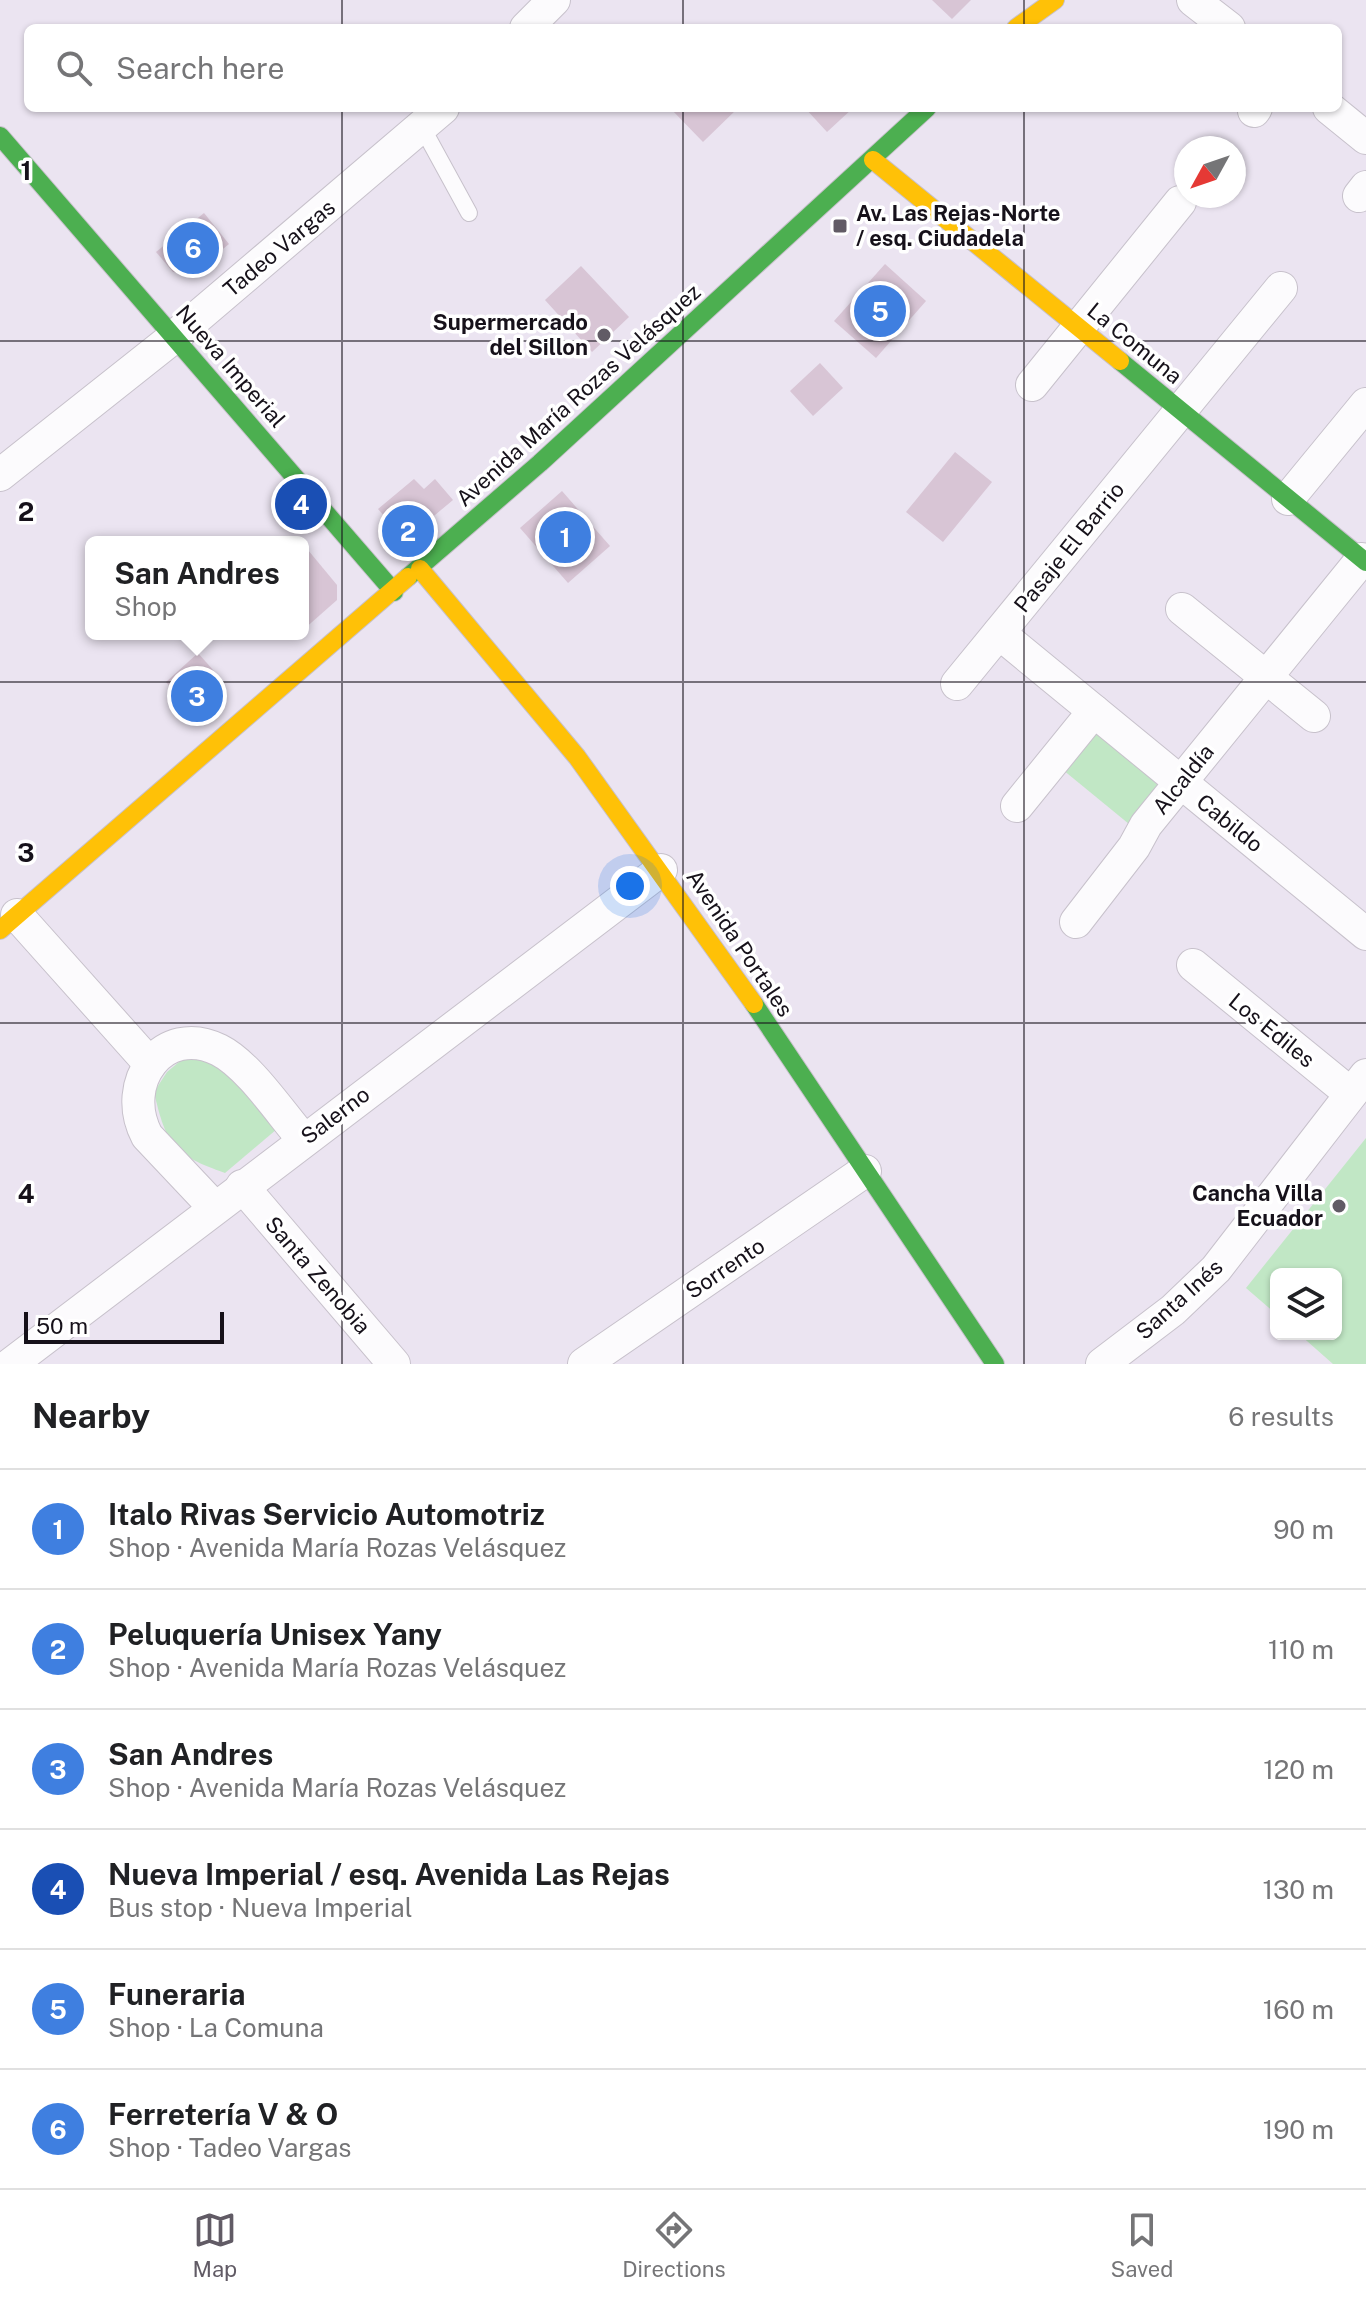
<!DOCTYPE html>
<html lang="en">
<head>
<meta charset="utf-8">
<style>
	body { margin:0; font-family:"Public Sans",sans-serif; background:#f2f2f2; color:#202124 }
	.controls { position:absolute; right:24px; bottom:24px; display:grid; overflow:hidden; border-radius:12px; box-shadow:0 2px 6px #0004 }
	.controls button { width:72px; height:72px; display:grid; place-items:center; padding:0; border:0; border-bottom:2px solid #e0e0e0; background:#fff; color:#202124; font:40px sans-serif }
	.compass { position:absolute; left:1174px; top:136px; width:72px; height:72px; border-radius:50%; background:#fff; box-shadow:0 2px 6px #0004; rotate:230deg }
	.scale { position:absolute; left:24px; bottom:20px; width:200px; box-sizing:border-box; padding-left:8px; border:4px solid #16111a; border-top:0; font-size:22px; line-height:28px; white-space:nowrap; color:#16111a; -webkit-text-stroke:6px #fff; paint-order:stroke }
	.you { position:absolute; left:630px; top:886px; width:28px; height:28px; margin:-20px; border:6px solid #fff; border-radius:50%; background:#1a73e8; box-shadow:0 0 0 12px #1a73e833 }
	.badge { display:grid; place-items:center; width:52px; height:52px; border-radius:50%; background:#615b65; color:#fff; font-size:26px; font-weight:700 }
	.pin { position:absolute; translate:-50% -50%; border:4px solid #fff; box-shadow:0 2px 8px #0006 }
	.popup { position:absolute; left:85px; top:536px; width:224px; height:104px; box-sizing:border-box; display:grid; place-content:center; border-radius:12px; background:#fff; filter:drop-shadow(0 2px 6px #0005); font-size:26px; white-space:nowrap; color:#757577 }
	.popup b { font-size:30px; color:#202124 }
	.popup::after { content:''; position:absolute; left:50%; top:100%; margin-left:-16px; border:16px solid transparent; border-top-color:#fff }
	.list { margin:0; padding:0; list-style:none }
	h2 { display:flex; justify-content:space-between; align-items:center; height:104px; margin:0; padding:0 32px; font-size:34px }
	h2 small { font-size:26px; font-weight:400; color:#757577 }
	.list li { display:grid; grid-template-columns:52px 1fr auto; gap:24px; align-items:center; box-sizing:border-box; height:120px; padding:0 32px; border-top:2px solid #e0e0e0 }
	.list b { display:block; font-size:30px; white-space:nowrap }
	.list p { margin:0; font-size:26px; white-space:nowrap; color:#757577 }
	.list em { font-size:26px; font-style:normal; color:#757577 }
	.icon { flex:none; width:44px; height:44px; fill:none; stroke:currentColor; stroke-width:2; stroke-linecap:round; stroke-linejoin:round }
	.map { position:relative; flex:none; width:1366px; height:1364px; overflow:hidden }
	.search { position:absolute; background:#fff; box-shadow:0 2px 6px #0004; left:24px; right:24px; top:24px; height:88px; display:flex; align-items:center; gap:20px; box-sizing:border-box; padding:0 28px; border-radius:12px; color:#757577; font-size:30px }
	.sheet { height:824px; background:#fff }
	nav { display:flex; justify-content:space-around; align-items:center; box-sizing:border-box; height:112px; border-top:2px solid #e0e0e0; background:#fff; font-size:22px; color:#757577 }
	nav a { display:grid; justify-items:center; gap:4px }
	nav .on { color:#615b65 }
	.map>svg:first-child { display:block }
	.green { fill:#c1e7c5 }
	.building { fill:#d8c5d5 }
	.lines { fill:none; stroke-linecap:round; stroke-linejoin:round }
	.lane-casing { stroke:#c7c1cb; stroke-width:18 }
	.street-casing { stroke:#c7c1cb; stroke-width:34 }
	.fast-casing { stroke:#c7c1cb; stroke-width:20 }
	.slow-casing { stroke:#c7c1cb; stroke-width:20 }
	.lane { stroke:#fcfbfd; stroke-width:16 }
	.street { stroke:#fcfbfd; stroke-width:32 }
	.fast { stroke:#4caf50; stroke-width:18 }
	.slow { stroke:#ffc107; stroke-width:18 }
	.grid { fill:none; stroke:#16111a; stroke-width:2; stroke-opacity:0.55 }
	.poi-dot { fill:#615b65; stroke:#fff; stroke-width:3 }
	.labels { text-anchor:middle; stroke-width:7; stroke-linejoin:round; paint-order:stroke }
	.poi-label { font-size:22px; font-weight:bold; fill:#16111a; stroke:#fff; text-anchor:end }
	.street-label { font-size:22px; fill:#16111a; stroke:#fff }
	.grid-label { font-size:26px; text-anchor:middle; font-weight:bold; fill:#16111a; stroke:#fff; stroke-width:7; stroke-linejoin:round; paint-order:stroke }
</style>
</head>
<body>
<div class="map">
<svg width="1366" height="1364" viewBox="0 0 1366 1364">
	<rect width="100%" height="100%" fill="#ebe4f1"/>
	<g class="green">
		<polygon points="1094,721 1164,780 1129,824 1057,765"/>
		<path d="M185 1057 223 1065 277 1129 225 1173C174 1155 166 1145 154 1092L167 1072Z"/>
		<polygon points="1366,1138 1366,1364 1333,1364 1299,1334 1336,1334 1336,1274 1276,1274 1276,1314 1246,1288"/>
	</g>
	<g class="building">
		<polygon points="932,0 971,0 952,19"/>
		<polygon points="670,108 738,108 703,142"/>
		<polygon points="805,108 853,108 827,132"/>
		<polygon points="204,213 229,244 191,275 173,272 156,252"/>
		<polygon points="885,264 926,301 876,358 834,321"/>
		<polygon points="581,266 629,317 592,352 545,300"/>
		<polygon points="820,363 843,388 813,416 790,391"/>
		<polygon points="955,452 992,482 943,542 906,512"/>
		<polygon points="414,479 424,489 435,479 453,500 411,535 399,533 378,509"/>
		<polygon points="562,491 610,546 568,583 520,528"/>
		<polygon points="303,544 337,585 337,600 303,630"/>
		<polygon points="198,653 221,679 188,708 166,682"/>
	</g>
	<g class="lines">
		<g class="lane-casing">
			<polyline id="lane" points="422,127 469,213"/>
		</g>
		<g class="street-casing">
			<g id="street">
				<polyline points="1193,0 1229,28"/>
				<polyline points="526,28 554,0"/>
				<polyline points="1329,108 1366,138"/>
				<polyline points="1254,111 1256,108"/>
				<polyline points="1359,196 1366,187"/>
				<polyline points="1032,385 1180,202"/>
				<polyline points="0,475 174,337 443,108"/>
				<polyline points="1288,499 1366,404"/>
				<polyline points="1182,609 1314,716"/>
				<polyline points="999,633 1366,934"/>
				<polyline points="957,684 1281,288"/>
				<polyline points="1017,806 1094,711"/>
				<polyline points="17,915 150,1064"/>
				<polyline points="1076,922 1134,847 1146,825 1362,559"/>
				<polyline points="1193,965 1351,1094"/>
				<polyline points="242,1186 394,1364"/>
				<path d="M214 1207 147 1136C119 1083 163 1022 219 1050 249 1065 281 1114 303 1139"/>
				<polyline points="11,1364 661,870"/>
				<polyline points="584,1364 865,1171"/>
				<polyline points="1102,1364 1173,1310 1216,1269 1366,1075"/>
			</g>
		</g>
		<g class="fast-casing">
			<g id="fast">
				<polyline points="0,136 394,592"/>
				<polyline points="1120,361 1366,562"/>
				<polyline points="408,577 540,463 927,108"/>
				<polyline points="754,1004 995,1364"/>
			</g>
		</g>
		<g class="slow-casing">
			<g id="slow">
				<polyline points="1016,28 1055,0"/>
				<polyline points="873,160 1120,361"/>
				<polyline points="420,569 577,757 754,1004"/>
				<polyline points="0,930 408,577"/>
			</g>
		</g>
		<use href="#lane" class="lane"/>
		<use href="#street" class="street"/>
		<use href="#fast" class="fast"/>
		<use href="#slow" class="slow"/>
	</g>
	<path class="grid" d="M342 0V28M683 0V28M1024 0V28M342 108V1364M683 108V1364M1024 108V1364M0 341H1366M0 682H1366M0 1023H1366"/>
	<g class="poi-dot">
		<rect x="832" y="218" width="16" height="16" rx="4"/>
		<circle cx="604" cy="335" r="8"/>
		<circle cx="1339" cy="1206" r="8"/>
	</g>
	<g class="labels">
		<g class="poi-label">
			<text x="856" y="221" text-anchor="start">Av. Las Rejas-Norte<tspan x="856" dy="25">/ esq. Ciudadela</tspan></text>
			<text x="588" y="330">Supermercado<tspan x="588" dy="25">del Sillon</tspan></text>
			<text x="1323" y="1201">Cancha Villa<tspan x="1323" dy="25">Ecuador</tspan></text>
		</g>
		<g class="street-label">
			<text transform="translate(279 248) rotate(-40)" y="8">Tadeo Vargas</text>
			<text transform="translate(1135 343) rotate(39)" y="8">La Comuna</text>
			<text transform="translate(231 366) rotate(49)" y="8">Nueva Imperial</text>
			<text transform="translate(578 395) rotate(-42)" y="8">Avenida María Rozas Velásquez</text>
			<text transform="translate(1069 547) rotate(-51)" y="8">Pasaje El Barrio</text>
			<text transform="translate(1183 779) rotate(-51)" y="8">Alcaldía</text>
			<text transform="translate(1230 823) rotate(39)" y="8">Cabildo</text>
			<text transform="translate(740 943) rotate(56)" y="8">Avenida Portales</text>
			<text transform="translate(1272 1030) rotate(39)" y="8">Los Ediles</text>
			<text transform="translate(335 1115) rotate(-37)" y="8">Salerno</text>
			<text transform="translate(725 1268) rotate(-34)" y="8">Sorrento</text>
			<text transform="translate(318 1275) rotate(49)" y="8">Santa Zenobia</text>
			<text transform="translate(1179 1299) rotate(-42)" y="8">Santa Inés</text>
		</g>
	</g>
	<g class="grid-label">
		<text x="26" y="180">1</text>
		<text x="26" y="521">2</text>
		<text x="26" y="862">3</text>
		<text x="26" y="1203">4</text>
	</g>
</svg>
<div class="controls">
<button><svg class="icon" aria-label="layers" viewBox="0 0 24 24"><path d="M12 4l9 5-9 5-9-5zM3 14l9 5 9-5"/></svg></button>
</div>
<svg class="compass" viewBox="-18 -18 36 36"><path d="M0-13l5 13h-10z" fill="#e53935"/><path d="M0 13l5-13h-10z" fill="#757577"/></svg>
<div class="scale">50 m</div>
<div class="you"></div>
<div class="pin badge" style="left:565px;top:537px;background:#3f7fe0">1</div>
<div class="pin badge" style="left:408px;top:531px;background:#3f7fe0">2</div>
<div class="pin badge" style="left:197px;top:696px;background:#3f7fe0">3</div>
<div class="popup"><b>San Andres</b>Shop</div>
<div class="pin badge" style="left:301px;top:504px;background:#1a4fb4">4</div>
<div class="pin badge" style="left:880px;top:311px;background:#3f7fe0">5</div>
<div class="pin badge" style="left:193px;top:248px;background:#3f7fe0">6</div>
<div class="search"><svg class="icon" aria-label="search" viewBox="0 0 24 24"><circle cx="10" cy="10" r="6"/><path d="M15 15l6 6"/></svg>Search here</div>
</div>
<section class="sheet">
<h2>Nearby<small>6 results</small></h2>
<ul class="list">
<li><span class="badge" style="background:#3f7fe0">1</span><div><b>Italo Rivas Servicio Automotriz</b><p>Shop · Avenida María Rozas Velásquez</p></div><em>90 m</em></li>
<li><span class="badge" style="background:#3f7fe0">2</span><div><b>Peluquería Unisex Yany</b><p>Shop · Avenida María Rozas Velásquez</p></div><em>110 m</em></li>
<li><span class="badge" style="background:#3f7fe0">3</span><div><b>San Andres</b><p>Shop · Avenida María Rozas Velásquez</p></div><em>120 m</em></li>
<li><span class="badge" style="background:#1a4fb4">4</span><div><b>Nueva Imperial / esq. Avenida Las Rejas</b><p>Bus stop · Nueva Imperial</p></div><em>130 m</em></li>
<li><span class="badge" style="background:#3f7fe0">5</span><div><b>Funeraria</b><p>Shop · La Comuna</p></div><em>160 m</em></li>
<li><span class="badge" style="background:#3f7fe0">6</span><div><b>Ferretería V &amp; O</b><p>Shop · Tadeo Vargas</p></div><em>190 m</em></li>
</ul>
</section>
<nav>
<a class="on"><svg class="icon" aria-label="map" viewBox="0 0 24 24"><path d="M3 6l6-2 6 2 6-2v14l-6 2-6-2-6 2zM9 4v14M15 6v14"/></svg>Map</a>
<a><svg class="icon" aria-label="directions" viewBox="0 0 24 24"><path d="M12 3l9 9-9 9-9-9zM9 14v-3h6M13 9l2 2-2 2"/></svg>Directions</a>
<a><svg class="icon" aria-label="saved" viewBox="0 0 24 24"><path d="M7 4h10v16l-5-4-5 4z"/></svg>Saved</a>
</nav>
</body>
</html>
